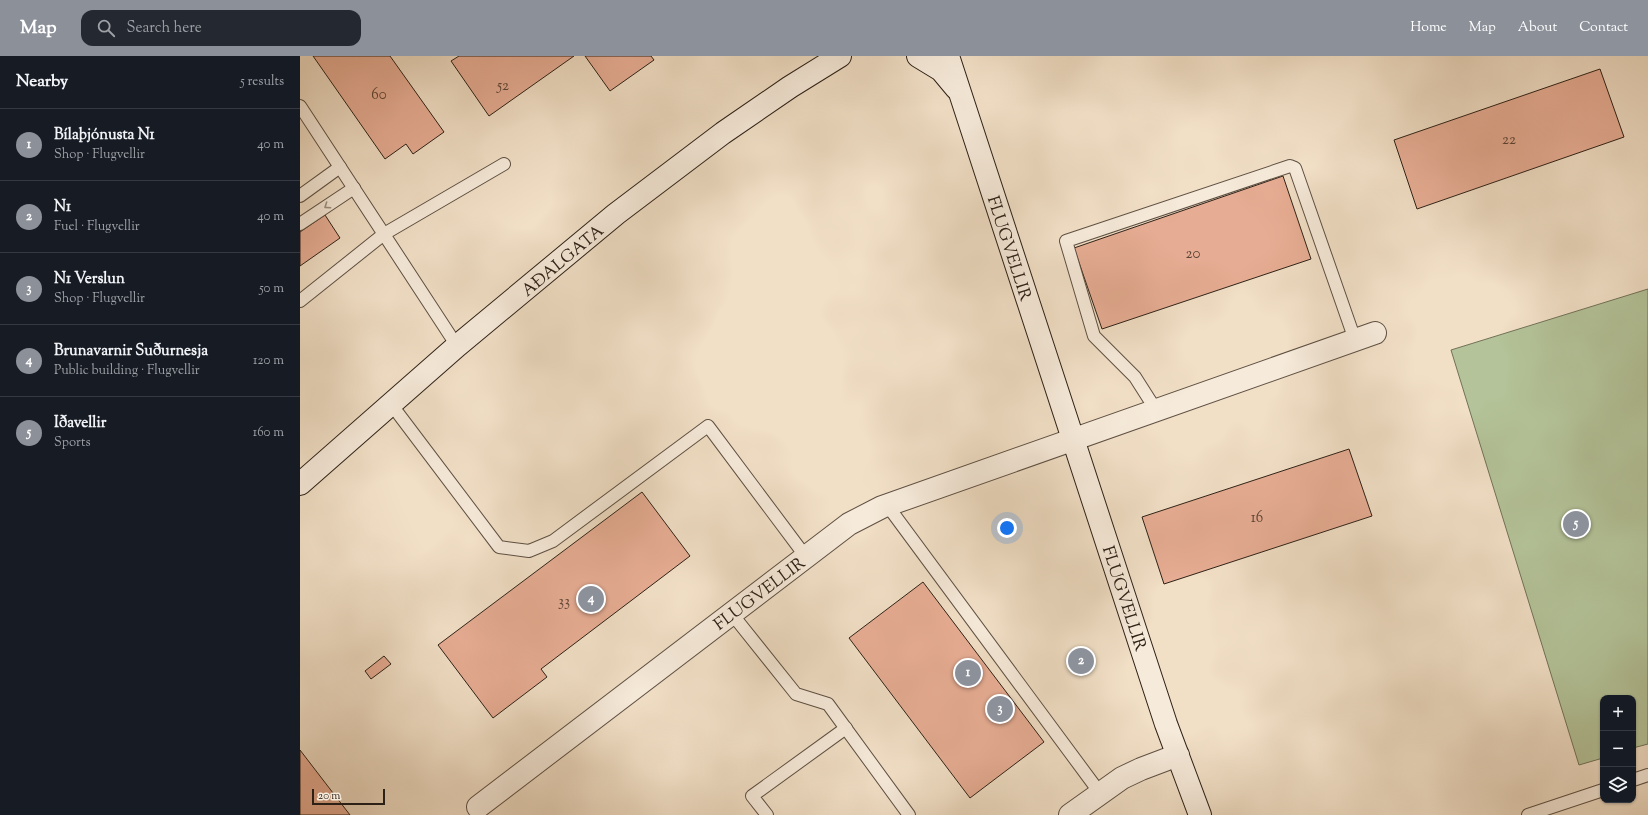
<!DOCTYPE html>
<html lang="en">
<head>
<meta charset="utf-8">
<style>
	body { margin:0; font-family:"Sorts Mill Goudy",serif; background:#242831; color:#f1f3f6 }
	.controls { position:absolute; right:12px; bottom:12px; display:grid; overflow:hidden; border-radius:8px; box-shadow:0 1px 3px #0004 }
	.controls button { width:36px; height:36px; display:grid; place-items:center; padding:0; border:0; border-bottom:1px solid #363941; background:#171b24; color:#f1f3f6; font:20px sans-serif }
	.scale { position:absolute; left:12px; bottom:10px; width:73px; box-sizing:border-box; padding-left:4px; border:2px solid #2d2117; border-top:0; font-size:11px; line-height:14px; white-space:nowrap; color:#2d2117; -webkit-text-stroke:3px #f6eada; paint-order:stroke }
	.you { position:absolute; left:707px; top:472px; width:14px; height:14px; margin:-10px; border:3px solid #fff; border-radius:50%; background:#1a73e8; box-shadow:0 0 0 6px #1a73e833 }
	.badge { display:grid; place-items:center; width:26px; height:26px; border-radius:50%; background:#8c9099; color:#fff; font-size:13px; font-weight:700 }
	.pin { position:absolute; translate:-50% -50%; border:2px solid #fff; box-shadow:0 1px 4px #0006 }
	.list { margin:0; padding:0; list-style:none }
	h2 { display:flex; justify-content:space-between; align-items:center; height:52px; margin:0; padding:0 16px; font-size:17px }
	h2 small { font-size:13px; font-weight:400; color:#9ea1a6 }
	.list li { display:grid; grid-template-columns:26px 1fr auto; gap:12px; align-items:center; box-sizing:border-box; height:72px; padding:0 16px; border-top:1px solid #363941 }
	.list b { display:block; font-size:15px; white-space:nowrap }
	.list p { margin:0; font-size:13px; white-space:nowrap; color:#9ea1a6 }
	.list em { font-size:13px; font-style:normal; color:#9ea1a6 }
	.icon { flex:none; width:22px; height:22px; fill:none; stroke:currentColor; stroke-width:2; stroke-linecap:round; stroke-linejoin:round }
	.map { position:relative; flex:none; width:1348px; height:759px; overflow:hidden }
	header { display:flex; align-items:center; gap:24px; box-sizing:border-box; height:56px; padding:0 20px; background:#8c9099; color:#fff }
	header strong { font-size:19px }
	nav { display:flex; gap:22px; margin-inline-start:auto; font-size:14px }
	.search { width:280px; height:36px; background:#242831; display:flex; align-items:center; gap:10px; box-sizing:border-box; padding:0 14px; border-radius:12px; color:#9ea1a6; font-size:15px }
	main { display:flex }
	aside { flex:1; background:#171b24 }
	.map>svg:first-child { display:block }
	.green { fill:#b4c399; stroke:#707258 }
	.building { fill:#e7ad94; stroke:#2d2117 }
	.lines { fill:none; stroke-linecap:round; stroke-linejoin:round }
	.lane-casing { stroke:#5e5043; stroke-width:14 }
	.street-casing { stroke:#5e5043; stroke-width:24 }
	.secondary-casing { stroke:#2d2117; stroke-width:24 }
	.lane { stroke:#f6eada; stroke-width:12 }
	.street { stroke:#f6eada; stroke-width:22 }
	.secondary { stroke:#f6eada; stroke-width:22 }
	.oneway { stroke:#9c9082 }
	.labels { text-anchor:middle; stroke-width:3.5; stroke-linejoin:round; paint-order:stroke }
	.number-label { font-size:15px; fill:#5c4436 }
	.street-label { font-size:17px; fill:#2d2117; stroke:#f6eada }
</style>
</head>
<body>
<header>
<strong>Map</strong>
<div class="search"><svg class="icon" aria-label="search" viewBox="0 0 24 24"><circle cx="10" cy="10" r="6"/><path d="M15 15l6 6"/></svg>Search here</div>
<nav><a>Home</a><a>Map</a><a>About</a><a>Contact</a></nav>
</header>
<main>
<aside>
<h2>Nearby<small>5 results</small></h2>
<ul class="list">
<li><span class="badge">1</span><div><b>Bílaþjónusta N1</b><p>Shop · Flugvellir</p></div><em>40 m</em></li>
<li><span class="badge">2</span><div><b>N1</b><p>Fuel · Flugvellir</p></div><em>40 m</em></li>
<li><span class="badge">3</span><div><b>N1 Verslun</b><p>Shop · Flugvellir</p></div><em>50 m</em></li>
<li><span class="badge">4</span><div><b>Brunavarnir Suðurnesja</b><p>Public building · Flugvellir</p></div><em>120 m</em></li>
<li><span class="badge">5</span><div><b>Iðavellir</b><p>Sports</p></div><em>160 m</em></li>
</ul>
</aside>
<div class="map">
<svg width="1348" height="759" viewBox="0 0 1348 759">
	<rect width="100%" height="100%" fill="#f1dfc6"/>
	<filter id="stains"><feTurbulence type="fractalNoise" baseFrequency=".005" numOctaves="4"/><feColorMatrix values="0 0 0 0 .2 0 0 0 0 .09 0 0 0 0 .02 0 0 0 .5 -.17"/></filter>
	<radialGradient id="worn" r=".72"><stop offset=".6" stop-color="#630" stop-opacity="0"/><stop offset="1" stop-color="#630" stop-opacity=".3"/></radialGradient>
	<polygon class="green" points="1348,233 1348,688 1333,692 1333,642 1303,642 1303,702 1279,709 1151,294"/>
	<g class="building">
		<polygon points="13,0 90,0 144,76 113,98 106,88 85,103"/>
		<polygon points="159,0 274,0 189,60 151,5"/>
		<polygon points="285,0 351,0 354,4 310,35"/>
		<polygon points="1300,13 1324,81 1117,153 1094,84"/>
		<polygon points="983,120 1011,203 802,273 774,192"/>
		<polygon points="25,159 40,182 0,210 0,176"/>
		<polygon points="1049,393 1072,460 864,528 842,461"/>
		<polygon points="342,436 390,500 241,613 247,621 193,662 138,589"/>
		<polygon points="623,526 744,686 670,742 549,582"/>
		<polygon points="84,600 91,608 71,623 65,615"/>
		<polygon points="0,694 50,759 0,759"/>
	</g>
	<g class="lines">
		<g class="lane-casing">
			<g id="lane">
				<polyline points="0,50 157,290"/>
				<polyline points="0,140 40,111"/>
				<polyline points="0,168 54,132"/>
				<polyline points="0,245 84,178 204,108"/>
				<polyline points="91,348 199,491 229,495 253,485 408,370 506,501"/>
				<polyline points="856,354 835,321 794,280 766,185 990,110 995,112 1055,284"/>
				<polyline points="587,449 800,737"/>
				<polyline points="432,558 496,638 528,648 609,759"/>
				<polyline points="1333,724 1348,719"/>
				<polyline points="467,759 452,740 546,672"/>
				<polyline points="1228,759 1303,734"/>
			</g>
		</g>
		<g class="street-casing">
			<g id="street">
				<polyline points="178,751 549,468 582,451 1075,277"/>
				<polyline points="770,759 822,722 841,713 878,699"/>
			</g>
		</g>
		<g class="secondary-casing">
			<g id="secondary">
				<polyline points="618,0 641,14 656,32"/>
				<polyline points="648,0 866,668 900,759"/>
				<polyline points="0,428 157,290 316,158 423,77 490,31 540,0"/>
			</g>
		</g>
		<use href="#lane" class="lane"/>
		<use href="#street" class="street"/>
		<use href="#secondary" class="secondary"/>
	</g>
	<defs><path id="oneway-chevron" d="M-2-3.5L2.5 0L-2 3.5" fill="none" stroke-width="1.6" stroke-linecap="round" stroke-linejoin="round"/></defs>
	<use class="oneway" href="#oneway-chevron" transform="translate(27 150) rotate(146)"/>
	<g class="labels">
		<g class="number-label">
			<text x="203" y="34">52</text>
			<text x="79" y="43">60</text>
			<text x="1209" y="88">22</text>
			<text x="893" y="202">20</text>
			<text x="957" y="466">16</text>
			<text x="264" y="550">33</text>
		</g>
		<g class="street-label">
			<text transform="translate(710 192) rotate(72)" y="6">FLUGVELLIR</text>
			<text transform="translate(262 204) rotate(-40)" y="6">AÐALGATA</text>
			<text transform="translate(459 537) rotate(-37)" y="6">FLUGVELLIR</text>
			<text transform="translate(825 542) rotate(72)" y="6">FLUGVELLIR</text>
		</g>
	</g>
	<rect width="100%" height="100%" filter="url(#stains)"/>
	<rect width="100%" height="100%" fill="url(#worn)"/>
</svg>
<div class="controls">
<button>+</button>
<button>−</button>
<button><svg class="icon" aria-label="layers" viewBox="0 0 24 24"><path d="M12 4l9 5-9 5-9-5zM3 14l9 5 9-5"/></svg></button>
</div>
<div class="scale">20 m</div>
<div class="you"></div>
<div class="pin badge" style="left:668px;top:617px">1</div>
<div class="pin badge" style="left:781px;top:605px">2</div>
<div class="pin badge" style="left:700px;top:653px">3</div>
<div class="pin badge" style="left:291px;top:543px">4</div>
<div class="pin badge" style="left:1276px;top:468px">5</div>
</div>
</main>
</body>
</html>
